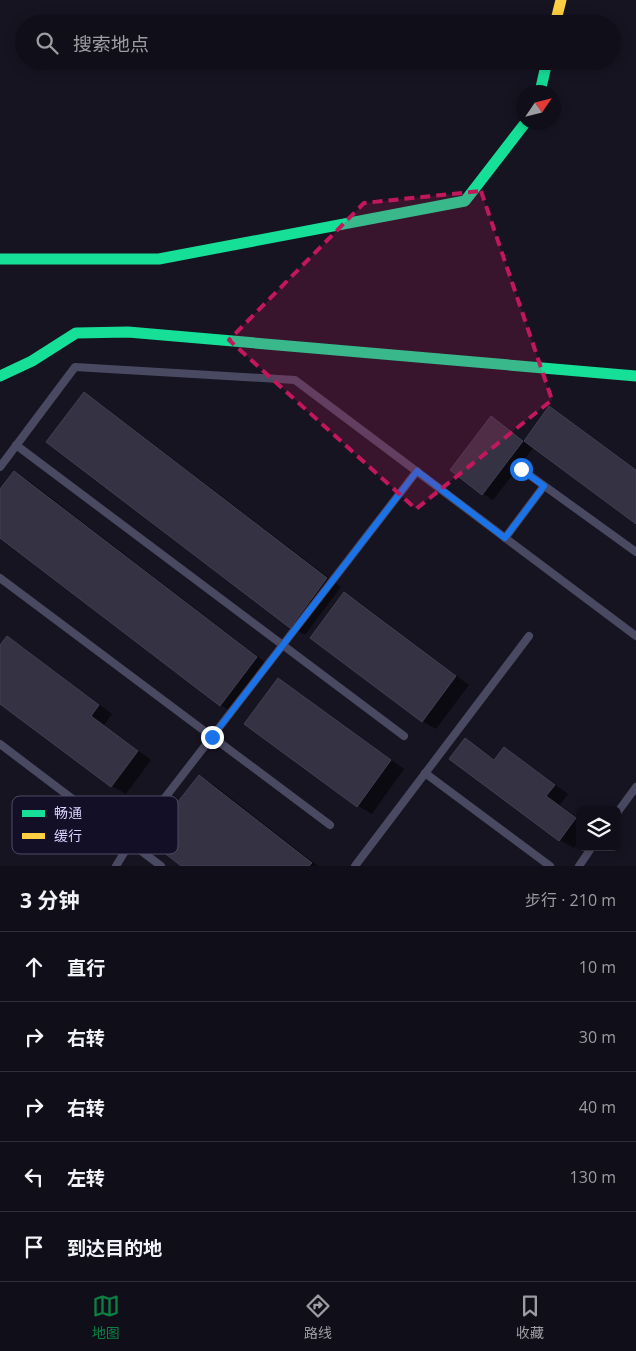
<!DOCTYPE html>
<html lang="zh">
<head>
<meta charset="utf-8">
<style>
	body { margin:0; font-family:"Open Sans","Noto Sans SC",sans-serif; background:#1e1d26; color:#f1f3f6 }
	.controls { position:absolute; right:15px; bottom:15px; display:grid; overflow:hidden; border-radius:8px; box-shadow:0 2px 12px #0003 }
	.controls button { width:45px; height:45px; display:grid; place-items:center; padding:0; border:0; border-bottom:1px solid #302f38; background:#100f19; color:#f1f3f6; font:25px sans-serif }
	.compass { position:absolute; left:516px; top:85px; width:45px; height:45px; border-radius:50%; background:#100f19; box-shadow:0 2px 12px #0003; rotate:55deg }
	.stop { position:absolute; width:15px; height:15px; margin:-11px; border:4px solid #1a73e8; border-radius:50%; background:#fff }
	.stop.end { background:#1a73e8; border-color:#fff; box-shadow:0 1px 5px #0008 }
	.list { margin:0; padding:0; list-style:none }
	h2 { display:flex; justify-content:space-between; align-items:center; height:65px; margin:0; padding:0 20px; font-size:21px }
	h2 small { font-size:16px; font-weight:400; color:#9c9ca2 }
	.list li { display:grid; grid-template-columns:32px 1fr auto; gap:15px; align-items:center; box-sizing:border-box; height:70px; padding:0 20px; border-top:1px solid #302f38 }
	.list b { display:block; font-size:19px; white-space:nowrap }
	.list em { font-size:16px; font-style:normal; color:#9c9ca2 }
	.icon { flex:none; width:28px; height:28px; fill:none; stroke:currentColor; stroke-width:2; stroke-linecap:round; stroke-linejoin:round }
	.map { position:relative; flex:none; width:636px; height:866px; overflow:hidden }
	.search { position:absolute; background:#100f19; box-shadow:0 2px 12px #0003; left:15px; right:15px; top:15px; height:55px; display:flex; align-items:center; gap:12px; box-sizing:border-box; padding:0 18px; border-radius:28px; color:#9c9ca2; font-size:19px }
	.sheet { height:415px; background:#100f19 }
	nav { display:flex; justify-content:space-around; align-items:center; box-sizing:border-box; height:70px; border-top:1px solid #302f38; background:#100f19; font-size:14px; color:#9c9ca2 }
	nav a { display:grid; justify-items:center; gap:2px }
	nav .on { color:#0b8043 }
	.map>svg:first-child { display:block }
	.shadow { fill:#0007 }
	.building { fill:#343243; stroke:#433f54 }
	.lines { fill:none; stroke-linecap:round; stroke-linejoin:round }
	.lane { stroke:#4a4962; stroke-width:8 }
	.fast { stroke:#16e098; stroke-width:11 }
	.slow { stroke:#ffcf43; stroke-width:11 }
	.route { stroke:#1a73e8; stroke-width:6 }
	.marked { fill:#c2185b; fill-opacity:0.2; stroke:#c2185b; stroke-width:4; stroke-dasharray:10 6; stroke-linejoin:round }
	.key { fill:#130f26; stroke:#4e4a67; stroke-width:1 }
	.key-label { font-size:14px; fill:#d9d4ff }
</style>
</head>
<body>
<div class="map">
<svg width="636" height="866" viewBox="0 0 636 866">
	<rect width="100%" height="100%" fill="#161421"/>
	<g class="shadow">
		<polygon points="84,394 98,402 341,587 305,635 291,627"/>
		<polygon points="549,408 563,416 636,469 636,523 534,447 493,500 483,494 491,418 525,441"/>
		<polygon points="14,472 28,480 270,666 234,713 220,705 0,537 0,491"/>
		<polygon points="345,594 359,602 469,685 436,729 422,721"/>
		<polygon points="7,638 21,646 112,714 104,725 151,760 126,794 112,786 0,703 0,645 1,646"/>
		<polygon points="278,679 292,688 404,769 372,814 358,806 246,724"/>
		<polygon points="465,739 496,760 504,748 518,757 568,794 560,805 580,820 580,840 574,848 560,840 451,759"/>
		<polygon points="199,776 213,784 318,866 183,866"/>
	</g>
	<g class="building">
		<polygon points="84,392 327,578 290,628 46,442"/>
		<polygon points="549,406 636,470 636,524 524,441"/>
		<polygon points="491,416 523,441 482,495 450,470"/>
		<polygon points="14,471 257,657 220,706 0,538 0,489"/>
		<polygon points="344,592 456,676 422,722 310,638"/>
		<polygon points="7,636 99,705 91,716 138,751 111,787 0,704 0,645"/>
		<polygon points="278,678 391,760 357,807 244,724"/>
		<polygon points="465,738 494,760 504,747 555,785 546,796 576,818 559,841 449,759"/>
		<polygon points="199,775 312,863 309,866 181,866 148,840"/>
	</g>
	<g class="lines">
		<g class="lane">
			<polyline points="16,445 404,736"/>
			<polyline points="0,467 75,367 295,380 636,636"/>
			<polyline points="521,469 636,552"/>
			<polyline points="505,538 544,486"/>
			<polyline points="0,578 330,825"/>
			<polyline points="0,744 161,866"/>
			<polyline points="425,773 550,866"/>
			<polyline points="617,813 636,787"/>
			<polyline points="116,866 130,843 417,471"/>
			<polyline points="355,866 529,636"/>
			<polyline points="579,866 592,847"/>
		</g>
		<g class="fast">
			<polyline points="540,92 547,61"/>
			<polyline points="0,259 159,259 465,201 526,122"/>
			<polyline points="0,376 32,361 76,333 128,332 636,376"/>
		</g>
		<polyline class="slow" points="555,24 561,0"/>
	</g>
	<g class="lines">
		<polyline class="route" points="212,737 417,471 505,538 544,486 521,469"/>
	</g>
	<path class="marked" d="M481 191 552 400 416 509 229 340 364 203Z"/>
	<rect x="12" y="796" width="166" height="58" rx="8" class="key"/>
	<rect x="22" y="810" width="23" height="7" fill="#16e098"/>
	<rect x="22" y="833" width="23" height="6" fill="#ffcf43"/>
	<g class="key-label">
		<text x="54" y="818">畅通</text>
		<text x="54" y="841">缓行</text>
	</g>
</svg>
<div class="controls">
<button><svg class="icon" aria-label="layers" viewBox="0 0 24 24"><path d="M12 4l9 5-9 5-9-5zM3 14l9 5 9-5"/></svg></button>
</div>
<svg class="compass" viewBox="-18 -18 36 36"><path d="M0-13l5 13h-10z" fill="#e53935"/><path d="M0 13l5-13h-10z" fill="#9c9ca2"/></svg>
<div class="stop" style="left:521px;top:469px"></div>
<div class="stop end" style="left:212px;top:737px"></div>
<div class="search"><svg class="icon" aria-label="search" viewBox="0 0 24 24"><circle cx="10" cy="10" r="6"/><path d="M15 15l6 6"/></svg>搜索地点</div>
</div>
<section class="sheet">
<h2>3 分钟<small>步行 · 210 m</small></h2>
<ul class="list">
<li><svg class="icon" aria-label="ahead" viewBox="0 0 24 24"><path d="M12 20V5M6 11l6-6 6 6"/></svg><div><b>直行</b></div><em>10 m</em></li>
<li><svg class="icon" aria-label="right" viewBox="0 0 24 24"><path d="M7 20v-9h11M14 6l5 5-5 5"/></svg><div><b>右转</b></div><em>30 m</em></li>
<li><svg class="icon" aria-label="right" viewBox="0 0 24 24"><path d="M7 20v-9h11M14 6l5 5-5 5"/></svg><div><b>右转</b></div><em>40 m</em></li>
<li><svg class="icon" aria-label="left" viewBox="0 0 24 24"><path d="M17 20v-9H6M10 6l-5 5 5 5"/></svg><div><b>左转</b></div><em>130 m</em></li>
<li><svg class="icon" aria-label="arrive" viewBox="0 0 24 24"><path d="M6 21V4h12l-3 4 3 4H6"/></svg><div><b>到达目的地</b></div></li>
</ul>
</section>
<nav>
<a class="on"><svg class="icon" aria-label="map" viewBox="0 0 24 24"><path d="M3 6l6-2 6 2 6-2v14l-6 2-6-2-6 2zM9 4v14M15 6v14"/></svg>地图</a>
<a><svg class="icon" aria-label="directions" viewBox="0 0 24 24"><path d="M12 3l9 9-9 9-9-9zM9 14v-3h6M13 9l2 2-2 2"/></svg>路线</a>
<a><svg class="icon" aria-label="saved" viewBox="0 0 24 24"><path d="M7 4h10v16l-5-4-5 4z"/></svg>收藏</a>
</nav>
</body>
</html>
